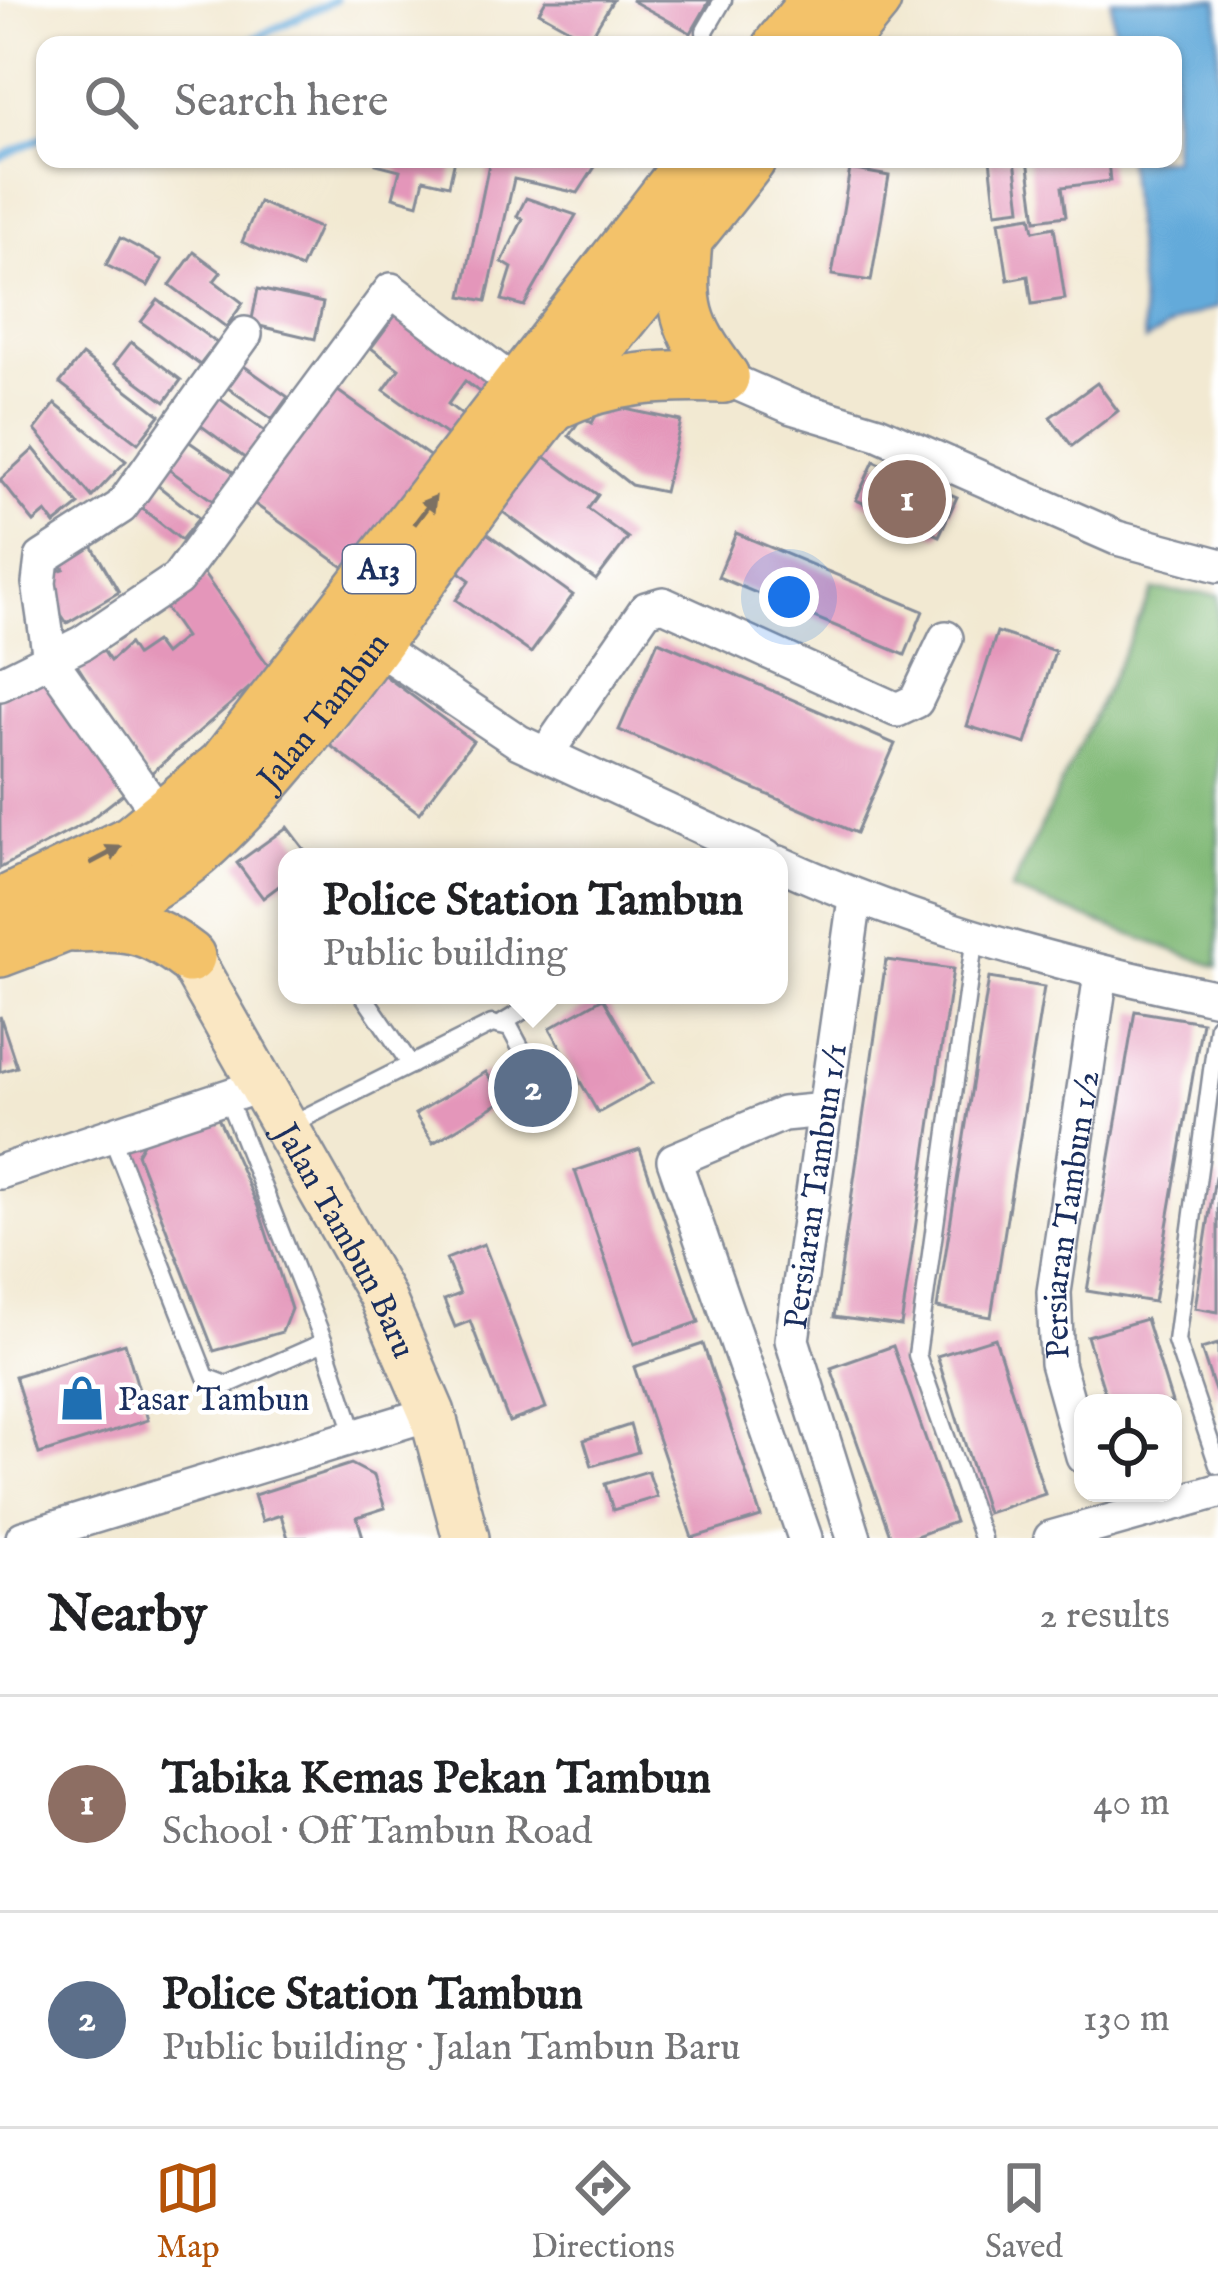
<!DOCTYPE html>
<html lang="en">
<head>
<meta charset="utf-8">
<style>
	body { margin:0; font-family:"IM FELL English",serif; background:#f2f2f2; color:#202124 }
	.controls { position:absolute; right:36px; bottom:36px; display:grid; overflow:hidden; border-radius:24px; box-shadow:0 3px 9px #0004 }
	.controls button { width:108px; height:108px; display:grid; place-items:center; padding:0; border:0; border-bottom:3px solid #e0e0e0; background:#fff; color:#202124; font:60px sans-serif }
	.you { position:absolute; left:789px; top:597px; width:42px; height:42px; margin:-30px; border:9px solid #fff; border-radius:50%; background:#1a73e8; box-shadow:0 0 0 18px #1a73e833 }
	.badge { display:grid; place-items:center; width:78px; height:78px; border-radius:50%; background:#b45309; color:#fff; font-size:39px; font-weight:700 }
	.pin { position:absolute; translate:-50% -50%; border:6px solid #fff; box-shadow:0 3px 12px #0006 }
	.popup { position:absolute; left:278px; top:848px; width:510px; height:156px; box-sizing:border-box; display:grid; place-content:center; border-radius:24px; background:#fff; filter:drop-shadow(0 3px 9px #0005); font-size:39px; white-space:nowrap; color:#757577 }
	.popup b { font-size:45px; color:#202124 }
	.popup::after { content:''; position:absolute; left:50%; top:100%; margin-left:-24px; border:24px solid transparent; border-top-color:#fff }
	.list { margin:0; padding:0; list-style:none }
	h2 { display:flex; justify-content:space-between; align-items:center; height:156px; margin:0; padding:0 48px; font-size:51px }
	h2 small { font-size:39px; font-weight:400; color:#757577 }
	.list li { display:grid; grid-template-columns:78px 1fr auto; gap:36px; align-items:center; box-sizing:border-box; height:216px; padding:0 48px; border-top:3px solid #e0e0e0 }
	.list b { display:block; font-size:45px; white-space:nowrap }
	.list p { margin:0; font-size:39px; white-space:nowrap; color:#757577 }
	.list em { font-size:39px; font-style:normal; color:#757577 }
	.icon { flex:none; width:66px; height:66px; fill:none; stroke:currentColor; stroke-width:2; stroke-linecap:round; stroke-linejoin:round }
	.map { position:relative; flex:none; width:1218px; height:1538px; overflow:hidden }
	.search { position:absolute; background:#fff; box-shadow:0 3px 9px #0004; left:36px; right:36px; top:36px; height:132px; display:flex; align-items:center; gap:30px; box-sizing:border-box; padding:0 42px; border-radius:24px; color:#757577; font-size:45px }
	.sheet { height:588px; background:#fff }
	nav { display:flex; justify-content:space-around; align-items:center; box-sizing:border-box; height:168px; border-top:3px solid #e0e0e0; background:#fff; font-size:33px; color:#757577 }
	nav a { display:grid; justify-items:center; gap:6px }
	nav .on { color:#b45309 }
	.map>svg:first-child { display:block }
	.forest { fill:#82ba78; stroke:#4e746b; stroke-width:3 }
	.water { fill:#64aada; stroke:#406c9c; stroke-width:3 }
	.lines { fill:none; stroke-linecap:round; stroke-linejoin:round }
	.stream { stroke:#64aada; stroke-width:8 }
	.building { fill:#e496ba }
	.service-casing { stroke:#868c98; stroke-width:21 }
	.minor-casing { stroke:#868c98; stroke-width:38 }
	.secondary-casing { stroke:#868c98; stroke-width:50 }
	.primary-casing { stroke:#868c98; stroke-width:56 }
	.service { stroke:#fff; stroke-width:16 }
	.minor { stroke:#fff; stroke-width:33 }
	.secondary { stroke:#fae7c3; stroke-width:45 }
	.primary { stroke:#f3c26a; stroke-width:51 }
	.oneway { fill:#7c7163 }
	.labels { text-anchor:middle; stroke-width:9; stroke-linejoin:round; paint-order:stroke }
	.shield { fill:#fff; stroke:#5f6d8e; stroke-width:3 }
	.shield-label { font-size:30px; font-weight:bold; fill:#1b2f5e }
	.street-label { font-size:33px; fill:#1b2f5e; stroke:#fff }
	.poi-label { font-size:33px; fill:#1b2f5e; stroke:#fff; text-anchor:start }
</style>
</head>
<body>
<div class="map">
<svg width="1218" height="1538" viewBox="0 0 1218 1538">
	<rect width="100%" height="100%" fill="#fff"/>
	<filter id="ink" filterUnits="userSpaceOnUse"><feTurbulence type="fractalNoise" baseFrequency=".00833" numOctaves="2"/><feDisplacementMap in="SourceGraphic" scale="24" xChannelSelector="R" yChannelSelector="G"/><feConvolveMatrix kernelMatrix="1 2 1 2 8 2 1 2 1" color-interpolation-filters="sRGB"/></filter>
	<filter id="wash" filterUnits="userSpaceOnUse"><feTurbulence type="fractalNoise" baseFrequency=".004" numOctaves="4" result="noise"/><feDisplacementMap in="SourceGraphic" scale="48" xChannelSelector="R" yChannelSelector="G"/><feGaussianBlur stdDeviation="2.7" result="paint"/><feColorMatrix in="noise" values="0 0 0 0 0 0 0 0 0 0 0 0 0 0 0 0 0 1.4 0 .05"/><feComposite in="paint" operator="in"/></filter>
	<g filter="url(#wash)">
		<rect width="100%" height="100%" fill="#f2e9d2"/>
		<polygon class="forest" points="1153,590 1218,595 1218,967 1011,890"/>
		<polygon class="water" points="1111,0 1218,0 1218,307 1182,319 1145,341 1127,159 1173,159 1173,45 1115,45"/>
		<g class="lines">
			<g class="stream">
				<polyline points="241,45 335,0"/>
				<polyline points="0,157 45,136"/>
			</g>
		</g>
		<g id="blocks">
			<g class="building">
				<polygon points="546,0 613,0 589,40 539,12"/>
				<polygon points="631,0 710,0 691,33"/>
				<polygon points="377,159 455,159 449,185 424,179 418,204 393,197 400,170 376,164"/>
				<polygon points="490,159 600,159 578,193 514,179 486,301 462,296"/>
				<polygon points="990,159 1015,159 1021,209 996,212"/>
				<polygon points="1028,159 1108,161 1110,181 1062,187 1066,216 1036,220"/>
				<polygon points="850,169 889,176 871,281 832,275"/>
				<polygon points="526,198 576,215 524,306 502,300 512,268 502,262 523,219 517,216"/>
				<polygon points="259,202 319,228 301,268 242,242"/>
				<polygon points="1031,216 1034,231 1054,227 1065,299 1032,304 1028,276 1008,280 999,221"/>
				<polygon points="120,238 162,260 148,286 106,265"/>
				<polygon points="194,252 221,272 214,281 243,303 226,327 170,285"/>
				<polygon points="258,289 323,303 315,339 251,324"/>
				<polygon points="158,300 217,343 200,365 141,322"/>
				<polygon points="400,309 496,379 483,395 465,381 448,404 470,421 455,441 384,390 399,369 371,348"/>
				<polygon points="131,342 181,380 165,402 114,364"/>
				<polygon points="82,355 160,415 138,443 60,383"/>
				<polygon points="241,364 288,397 272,419 225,386"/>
				<polygon points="1097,383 1118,411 1072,446 1050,417"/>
				<polygon points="331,386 435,460 353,574 249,500"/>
				<polygon points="216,396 266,432 246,459 196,422"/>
				<polygon points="55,404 126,461 92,497 35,430"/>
				<polygon points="602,404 681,421 664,492 631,485 569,436 582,417 592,423"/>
				<polygon points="188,441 236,474 216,503 168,469"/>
				<polygon points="34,449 79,505 55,524 46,512 34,522 0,480"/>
				<polygon points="537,451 598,495 588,509 628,538 596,580 496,507"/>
				<polygon points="874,461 957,497 939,536 856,500"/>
				<polygon points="152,481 199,518 181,540 134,502"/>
				<polygon points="477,526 573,595 531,653 456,600 470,580 449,565"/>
				<polygon points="736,533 923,611 905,655 718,577"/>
				<polygon points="91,544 119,592 67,623 49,597 48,574 64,569 59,561"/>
				<polygon points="201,570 271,669 148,776 70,654 95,638 110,661 129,644 136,655 155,642 164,654 185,637 159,599"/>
				<polygon points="997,632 1055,651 1026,744 967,726"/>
				<polygon points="658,641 895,744 856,833 619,730"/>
				<polygon points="44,667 127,791 87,822 0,868 0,694"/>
				<polygon points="380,672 473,741 419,813 327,743"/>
				<polygon points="287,827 310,857 287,857 287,880 263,898 237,863"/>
				<polygon points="886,960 953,969 901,1326 834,1317"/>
				<polygon points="989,978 1044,987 991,1317 937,1308"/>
				<polygon points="603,998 652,1083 598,1113 550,1028"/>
				<polygon points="1135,1011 1202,1022 1154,1302 1087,1291"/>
				<polygon points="0,1016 17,1067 0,1072"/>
				<polygon points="486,1072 504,1100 433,1143 415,1114"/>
				<polygon points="217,1115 258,1207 291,1309 282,1332 214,1351 137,1154 148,1134"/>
				<polygon points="640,1149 699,1322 634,1344 575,1171"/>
				<polygon points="1215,1177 1218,1178 1218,1312 1195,1308"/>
				<polygon points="484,1244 546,1408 509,1422 470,1321 455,1327 444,1300 460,1294 446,1259"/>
				<polygon points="1146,1319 1172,1403 1108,1403 1087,1336"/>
				<polygon points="995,1338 1045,1494 987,1513 937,1356"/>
				<polygon points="125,1343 148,1420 39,1454 15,1376"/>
				<polygon points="703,1344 761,1517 692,1538 634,1367"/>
				<polygon points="1218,1344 1218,1397 1217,1397 1201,1349"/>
				<polygon points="893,1346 955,1522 911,1538 891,1538 831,1368"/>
				<polygon points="630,1425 638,1452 592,1466 584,1440"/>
				<polygon points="351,1464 374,1476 385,1508 357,1517 363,1537 288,1538 281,1515 262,1521 254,1495"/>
				<polygon points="648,1471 657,1497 613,1510 605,1484"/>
			</g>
		</g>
	</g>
	<g filter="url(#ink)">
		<use href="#blocks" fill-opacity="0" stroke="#868c98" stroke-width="3"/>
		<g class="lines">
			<g class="service-casing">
				<g id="service">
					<polyline points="706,45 705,31 723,0"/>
					<polyline points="975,936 917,1355 982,1538"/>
					<polyline points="363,995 411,1065"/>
					<polyline points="503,1023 549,995"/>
					<polyline points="1218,1025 1176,1341 1218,1465"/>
					<polyline points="290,1125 492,1024 510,1028 540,1084"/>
					<polyline points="111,1135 206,1377 227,1385 324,1342 227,1097"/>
					<polyline points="324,1342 355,1436"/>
				</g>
			</g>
			<g class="minor-casing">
				<g id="minor">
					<polyline points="723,377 792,407 878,433 1117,538 1218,565"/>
					<polyline points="371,643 519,742 766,857"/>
					<polyline points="0,684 82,643 177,579 391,290 520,388"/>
					<polyline points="546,754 646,609 663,604 897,710 916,701 946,638"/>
					<polyline points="162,818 50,659 39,583 42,558 121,507 245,334"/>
					<path d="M779 863C917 927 1069 967 1218 998"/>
					<polyline points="0,1172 265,1084"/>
					<path id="s1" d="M1083 1456 1057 1363 1054 1292 1101 974"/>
					<polyline points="23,1538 432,1413"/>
					<polyline points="805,1538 674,1160 783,1114 825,1110"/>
					<path id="s2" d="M854 1538 792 1340 855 899"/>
					<polyline points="1051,1538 1218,1491"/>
				</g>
			</g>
			<g class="secondary-casing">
				<g id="secondary">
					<path id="s3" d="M189 957 381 1295 432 1413 466 1538"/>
				</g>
			</g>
			<g class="primary-casing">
				<g id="primary">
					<polyline points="780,45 817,0"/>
					<polyline points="838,45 875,0"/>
					<path d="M686 241C680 306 683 324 723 377"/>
					<path d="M557 403C612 377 662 375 723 377"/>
					<polyline points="0,905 132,841 224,765 694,159"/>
					<path d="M74 926C127 924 146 924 189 957"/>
					<path id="s4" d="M0 951C73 924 150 896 207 842 307 748 401 604 484 493 569 379 663 271 750 159"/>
				</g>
			</g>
			<use href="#service" class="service"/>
			<use href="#minor" class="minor"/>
			<use href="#secondary" class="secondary"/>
			<use href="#primary" class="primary"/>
		</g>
		<defs><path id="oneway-solid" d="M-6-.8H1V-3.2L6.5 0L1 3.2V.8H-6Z" transform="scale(3)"/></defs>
		<g class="oneway">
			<use href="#oneway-solid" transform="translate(425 510) rotate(-53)"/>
			<use href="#oneway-solid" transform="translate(106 855) rotate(-28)"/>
		</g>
	</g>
	<defs>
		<g id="shop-bare" transform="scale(3.6)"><path d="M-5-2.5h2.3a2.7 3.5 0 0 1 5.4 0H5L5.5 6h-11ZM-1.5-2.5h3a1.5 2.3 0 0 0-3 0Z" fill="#1f6fb2" stroke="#fff" stroke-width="2.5" paint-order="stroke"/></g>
	</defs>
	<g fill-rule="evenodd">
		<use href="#shop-bare" x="82" y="1398"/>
	</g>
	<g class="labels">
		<rect class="shield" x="343" y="545" width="72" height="48" rx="9"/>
		<g class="shield-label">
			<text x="379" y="579">A13</text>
		</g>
		<g class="street-label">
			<text dy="12" stroke="none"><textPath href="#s4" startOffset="411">Jalan Tambun</textPath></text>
			<text dy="12" stroke="none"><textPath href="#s2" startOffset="363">Persiaran Tambun 1/1</textPath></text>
			<text dy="12" stroke="none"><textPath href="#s1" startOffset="246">Persiaran Tambun 1/2</textPath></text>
			<text dy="12" stroke="none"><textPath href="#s3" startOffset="324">Jalan Tambun Baru</textPath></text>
		</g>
		<g class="poi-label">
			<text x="118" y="1410">Pasar Tambun</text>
		</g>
	</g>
</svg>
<div class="controls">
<button><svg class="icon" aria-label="locate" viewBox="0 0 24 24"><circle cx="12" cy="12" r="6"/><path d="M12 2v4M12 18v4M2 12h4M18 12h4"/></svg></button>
</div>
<div class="you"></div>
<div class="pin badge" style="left:907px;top:499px;background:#8d6e63">1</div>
<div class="pin badge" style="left:533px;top:1088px;background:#5c6f8a">2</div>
<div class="popup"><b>Police Station Tambun</b>Public building</div>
<div class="search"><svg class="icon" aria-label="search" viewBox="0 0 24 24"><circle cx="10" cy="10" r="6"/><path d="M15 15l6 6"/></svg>Search here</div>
</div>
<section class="sheet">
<h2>Nearby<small>2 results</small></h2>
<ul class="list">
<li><span class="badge" style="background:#8d6e63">1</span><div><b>Tabika Kemas Pekan Tambun</b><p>School · Off Tambun Road</p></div><em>40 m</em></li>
<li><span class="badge" style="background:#5c6f8a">2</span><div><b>Police Station Tambun</b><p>Public building · Jalan Tambun Baru</p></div><em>130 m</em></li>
</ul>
</section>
<nav>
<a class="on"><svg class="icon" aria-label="map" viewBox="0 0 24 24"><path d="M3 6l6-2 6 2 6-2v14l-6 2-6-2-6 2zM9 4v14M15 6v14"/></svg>Map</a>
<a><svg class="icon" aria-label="directions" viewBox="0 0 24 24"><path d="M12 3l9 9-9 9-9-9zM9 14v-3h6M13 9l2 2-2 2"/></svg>Directions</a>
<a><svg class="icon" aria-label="saved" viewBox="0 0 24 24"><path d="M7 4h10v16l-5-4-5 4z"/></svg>Saved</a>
</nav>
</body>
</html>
